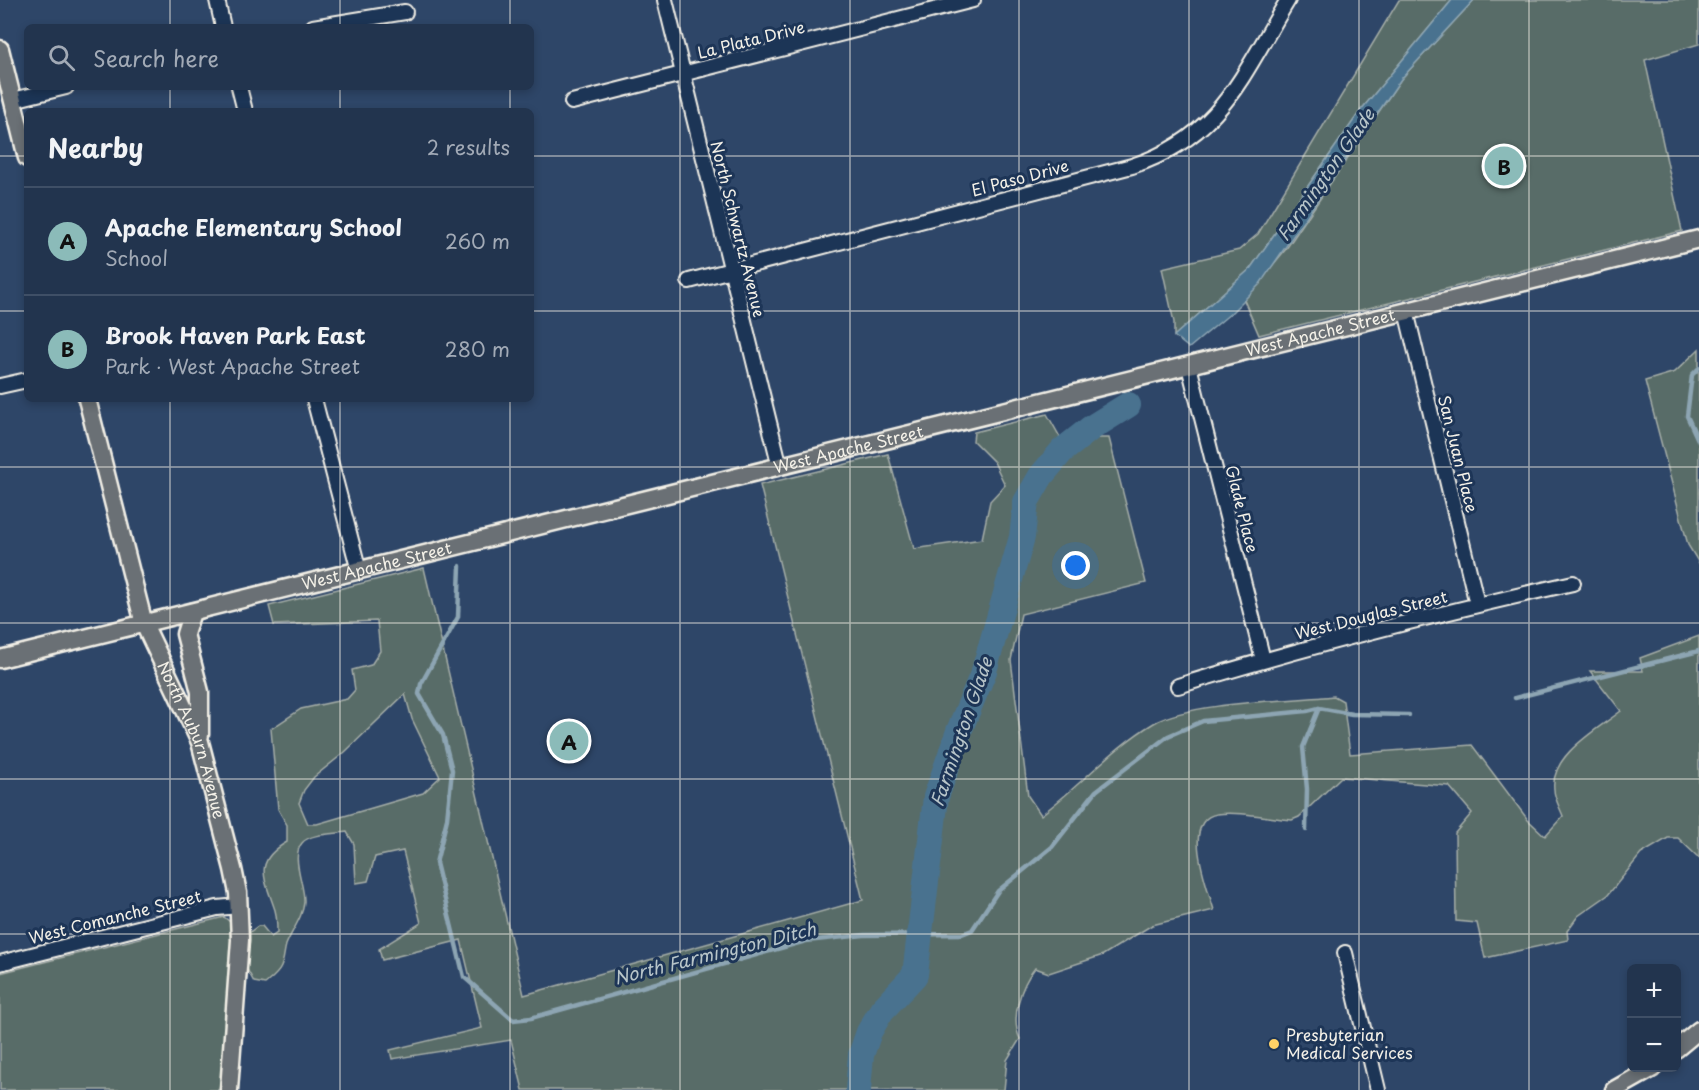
<!DOCTYPE html>
<html lang="en">
<head>
<meta charset="utf-8">
<style>
	body { margin:0; font-family:"Playpen Sans",sans-serif; background:#2a3c55; color:#f1f3f6 }
	.controls { position:absolute; right:18px; bottom:18px; display:grid; overflow:hidden; border-radius:9px; box-shadow:0 3px 9px #0003 }
	.controls button { width:54px; height:54px; display:grid; place-items:center; padding:0; border:0; border-bottom:2px solid #3f4f66; background:#22344e; color:#f1f3f6; font:30px sans-serif }
	.you { position:absolute; left:1076px; top:566px; width:21px; height:21px; margin:-15px; border:4px solid #fff; border-radius:50%; background:#1a73e8; box-shadow:0 0 0 9px #1a73e833 }
	.badge { display:grid; place-items:center; width:39px; height:39px; border-radius:50%; background:#8bbbb9; color:#111; font-size:20px; font-weight:700 }
	.pin { position:absolute; translate:-50% -50%; border:3px solid #fff; box-shadow:0 2px 6px #0006 }
	.list { margin:0; padding:0; list-style:none }
	h2 { display:flex; justify-content:space-between; align-items:center; height:78px; margin:0; padding:0 24px; font-size:26px }
	h2 small { font-size:20px; font-weight:400; color:#a2aab6 }
	.list li { display:grid; grid-template-columns:39px 1fr auto; gap:18px; align-items:center; box-sizing:border-box; height:108px; padding:0 24px; border-top:2px solid #3f4f66 }
	.list b { display:block; font-size:22px; white-space:nowrap }
	.list p { margin:0; font-size:20px; white-space:nowrap; color:#a2aab6 }
	.list em { font-size:20px; font-style:normal; color:#a2aab6 }
	.icon { flex:none; width:33px; height:33px; fill:none; stroke:currentColor; stroke-width:2; stroke-linecap:round; stroke-linejoin:round }
	.map { position:relative; flex:none; width:1699px; height:1090px; overflow:hidden }
	.search { position:absolute; background:#22344e; box-shadow:0 3px 9px #0003; left:24px; top:24px; width:510px; height:66px; display:flex; align-items:center; gap:15px; box-sizing:border-box; padding:0 21px; border-radius:9px; color:#a2aab6; font-size:22px }
	.panel { position:absolute; background:#22344e; box-shadow:0 3px 9px #0003; left:24px; top:108px; width:510px; height:294px; border-radius:9px }
	.map>svg:first-child { display:block }
	.green { fill:#586c67; stroke:#a6aea8; stroke-width:1.5; fill-rule:evenodd }
	.water { fill:#49728f; stroke:#8da5b3; stroke-width:1.5 }
	.lines { fill:none; stroke-linecap:round; stroke-linejoin:round }
	.stream { stroke:#8da5b3; stroke-width:4.5 }
	.river { stroke:#49728f; stroke-width:26 }
	.minor-casing { stroke:#f4f1e8; stroke-width:18 }
	.major-casing { stroke:#f4f1e8; stroke-width:21 }
	.minor { stroke:#1d3557; stroke-width:14 }
	.major { stroke:#6b7074; stroke-width:16 }
	.grid { fill:none; stroke:#f4f1e8; stroke-width:1.5; stroke-opacity:0.55 }
	.poi-dot { fill:#ffd166; stroke:#1d3557; stroke-width:2 }
	.labels { text-anchor:middle; stroke-width:6; stroke-linejoin:round; paint-order:stroke }
	.street-label { font-size:16px; fill:#f4f1e8; stroke:#1d3557 }
	.poi-label { font-size:16px; fill:#f4f1e8; stroke:#1d3557; text-anchor:start }
	.water-label { font-size:18px; font-style:italic; fill:#b8c5c9; stroke:#1d3557 }
</style>
</head>
<body>
<div class="map">
<svg width="1699" height="1090" viewBox="0 0 1699 1090">
	<rect width="100%" height="100%" fill="#2e4668"/>
	<filter id="ink" filterUnits="userSpaceOnUse"><feTurbulence type="fractalNoise" baseFrequency=".0167" numOctaves="2"/><feDisplacementMap in="SourceGraphic" scale="12" xChannelSelector="R" yChannelSelector="G"/><feConvolveMatrix kernelMatrix="1 2 1 2 8 2 1 2 1" color-interpolation-filters="sRGB"/></filter>
	<g filter="url(#ink)">
		<g class="green">
			<polygon points="1399,0 1452,0 1361,110 1250,269 1174,336 1174,322 1162,268 1239,250 1258,234"/>
			<polygon points="1474,0 1699,0 1699,44 1645,60 1682,231 1259,335 1244,300 1286,249 1401,79"/>
			<polygon points="1699,349 1699,563 1688,545 1645,381 1675,372"/>
			<path d="M1047 414 1060 437 1071 438 1039 466 1020 494V531L1007 570 982 670 931 804C933 840 921 869 917 904 915 924 921 948 912 968 902 991 875 1005 862 1027 854 1041 855 1074 854 1090H523L511 1040 392 1059 390 1050 482 1028 461 940 382 960 379 949 421 923 403 851 375 857 368 881 356 883 354 844 347 832C335 834 310 833 302 843 290 857 305 885 304 902 303 917 292 930 286 945 284 952 284 960 281 967 278 974 271 979 265 984L254 982 247 969 250 932 258 926H262L271 937 277 933C277 926 277 917 275 910 265 879 252 862 287 842V825L278 809 271 729 301 709 347 699 355 690 352 670 371 665 380 651 377 621 274 625 269 606 424 568 524 995 863 900 760 485 888 454 914 549 982 539 990 501 1005 485 994 462 973 441 974 432ZM405 694 412 719 440 777 423 793 317 824H308L299 803 304 790 314 777 345 752Z"/>
			<path d="M1094 438H1109L1146 583 1021 614 1011 660 1028 796 1041 815C1080 786 1112 748 1154 723 1191 702 1288 701 1334 696L1343 701 1350 754 1472 745 1528 820 1545 836 1563 816C1560 808 1554 798 1554 789 1550 755 1598 729 1621 711L1590 671H1643L1640 658 1699 636V858L1678 838H1668L1641 854 1608 895 1578 916 1567 931 1568 940 1485 958 1477 923 1456 921 1455 833 1472 813 1449 786 1341 777 1299 817 1292 820C1268 818 1240 811 1217 814 1180 820 1208 888 1214 910L1152 925 1103 955 1049 973 1035 968C1021 985 1010 1018 1020 1039L1007 1060 1004 1090H860L864 1056 873 1033 883 1017 917 986 926 971 928 904 938 797 961 731 987 671 1006 601 1027 549 1036 496 1072 456Z"/>
			<polygon points="224,917 230,922 232,949 221,1090 0,1090 0,973"/>
		</g>
		<polygon class="water" points="1452,0 1474,0 1401,79 1260,284 1231,313 1189,348 1174,336 1250,269 1361,110"/>
		<g class="lines">
			<g class="stream">
				<polyline points="1699,368 1692,375 1687,416 1699,442"/>
				<polyline points="460,566 458,617 421,684 419,694 443,735 452,770 447,819 436,863 464,977 513,1020 531,1018 806,941 864,935 962,934 972,930 998,891 1052,847 1096,791 1168,736 1203,721 1307,711 1319,708 1352,714 1409,715"/>
				<polyline points="1515,698 1699,651"/>
				<polyline points="1306,830 1307,789 1303,747 1319,708"/>
			</g>
			<polyline class="river" points="858,1090 861,1055 869,1032 882,1010 915,975 936,797 959,731 984,671 1022,537 1026,502 1041,476 1062,451 1091,428 1128,405"/>
			<g class="minor-casing">
				<g id="minor">
					<polyline points="217,0 223,27"/>
					<polyline points="665,0 780,467"/>
					<polyline points="313,27 405,12"/>
					<polyline points="239,87 245,111"/>
					<polyline points="13,100 66,87"/>
					<polyline points="572,102 973,0"/>
					<path d="M689 281 1132 166C1221 137 1242 75 1288 0"/>
					<polyline points="1406,311 1477,604"/>
					<polyline points="1189,366 1263,660"/>
					<polyline points="0,386 27,380"/>
					<polyline points="314,399 359,571"/>
					<path d="M1178 686C1308 646 1440 613 1573 583"/>
					<polyline points="1345,953 1378,1090"/>
					<polyline points="0,963 217,908 239,906"/>
				</g>
			</g>
			<g class="major-casing">
				<g id="major">
					<polyline points="0,49 27,158"/>
					<path id="s1" d="M87 399 144 624 200 742 233 869 238 893 240 940 229 1090"/>
					<polyline points="192,612 185,634 200,692 200,735"/>
					<path id="s2" d="M0 659 1699 239"/>
					<polyline points="1676,1049 1699,1030"/>
					<polyline points="1614,1090 1653,1068"/>
				</g>
			</g>
			<use href="#minor" class="minor"/>
			<use href="#major" class="major"/>
		</g>
	</g>
	<path class="grid" d="M170 0V27M340 0V27M510 0V27M680 0V1090M850 0V1090M1019 0V1090M1189 0V1090M1359 0V1090M1529 0V1090M170 87V111M340 87V111M510 87V111M0 156H27M531 156H1699M0 311H27M531 311H1699M170 399V1090M340 399V1090M510 399V1090M0 467H1699M0 623H1699M0 779H1699M0 934H1699"/>
	<circle class="poi-dot" cx="1274" cy="1044" r="6"/>
	<g class="labels">
		<g class="street-label">
			<text transform="translate(751 40) rotate(-14)" y="6">La Plata Drive</text>
			<text transform="translate(1020 178) rotate(-15)" y="6">El Paso Drive</text>
			<text transform="translate(738 229) rotate(76)" y="6">North Schwartz Avenue</text>
			<text dy="6" stroke="none"><textPath href="#s2" startOffset="1360">West Apache Street</textPath></text>
			<text dy="6" stroke="none"><textPath href="#s2" startOffset="874">West Apache Street</textPath></text>
			<text transform="translate(1458 454) rotate(76)" y="6">San Juan Place</text>
			<text transform="translate(1242 509) rotate(76)" y="6">Glade Place</text>
			<text dy="6" stroke="none"><textPath href="#s2" startOffset="388">West Apache Street</textPath></text>
			<text transform="translate(1371 615) rotate(-14)" y="6">West Douglas Street</text>
			<text dy="6" stroke="none"><textPath href="#s1" startOffset="358">North Auburn Avenue</textPath></text>
			<text transform="translate(115 917) rotate(-14)" y="6">West Comanche Street</text>
		</g>
		<g class="poi-label">
			<text x="1286" y="1041">Presbyterian<tspan x="1286" dy="18">Medical Services</tspan></text>
		</g>
		<g class="water-label">
			<text transform="translate(1326 175) rotate(-55)" y="6">Farmington Glade</text>
			<text transform="translate(962 732) rotate(-71)" y="6">Farmington Glade</text>
			<text transform="translate(715 954) rotate(-14)" y="6">North Farmington Ditch</text>
		</g>
	</g>
</svg>
<div class="controls">
<button>+</button>
<button>−</button>
</div>
<div class="you"></div>
<div class="pin badge" style="left:569px;top:741px">A</div>
<div class="pin badge" style="left:1504px;top:166px">B</div>
<div class="search"><svg class="icon" aria-label="search" viewBox="0 0 24 24"><circle cx="10" cy="10" r="6"/><path d="M15 15l6 6"/></svg>Search here</div>
<section class="panel">
<h2>Nearby<small>2 results</small></h2>
<ul class="list">
<li><span class="badge">A</span><div><b>Apache Elementary School</b><p>School</p></div><em>260 m</em></li>
<li><span class="badge">B</span><div><b>Brook Haven Park East</b><p>Park · West Apache Street</p></div><em>280 m</em></li>
</ul>
</section>
</div>
</body>
</html>
